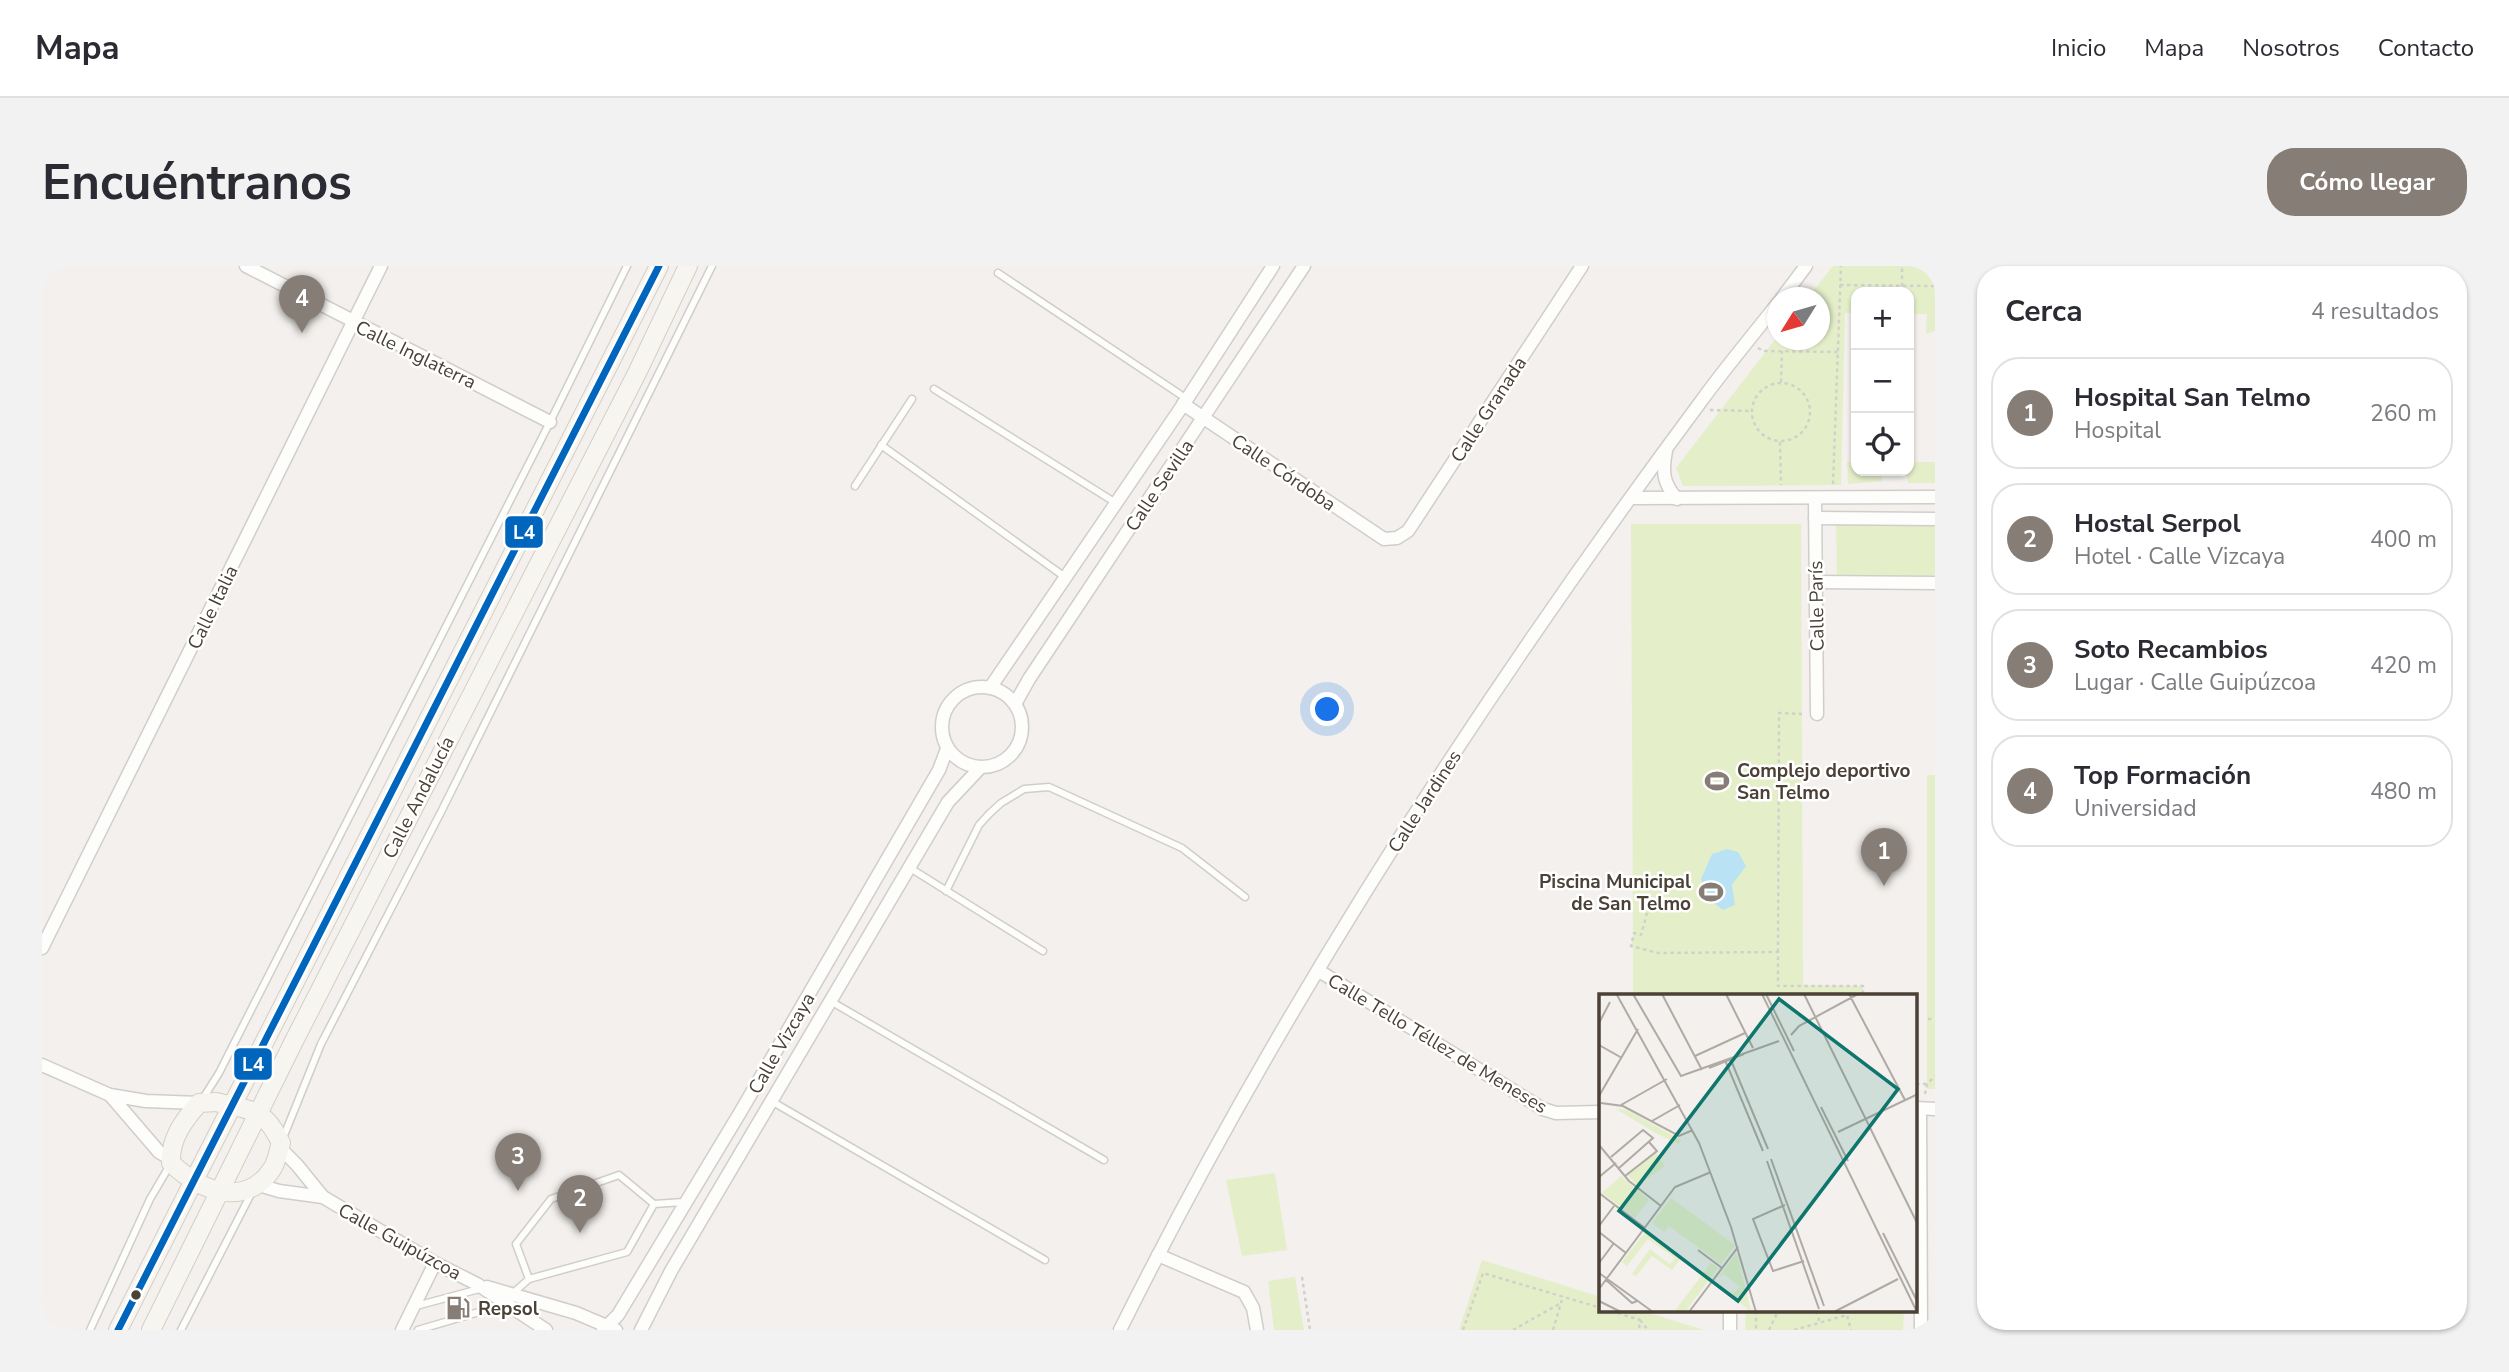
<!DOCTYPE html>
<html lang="es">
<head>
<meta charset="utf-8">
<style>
	body { margin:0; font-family:"Nunito Sans",sans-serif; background:#f2f2f3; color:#2b2b33 }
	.controls { position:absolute; right:21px; top:21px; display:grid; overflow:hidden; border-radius:14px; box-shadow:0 2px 5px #0004 }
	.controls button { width:63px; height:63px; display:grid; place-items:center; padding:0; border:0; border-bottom:2px solid #e1e1e2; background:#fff; color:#2b2b33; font:35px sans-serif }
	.compass { position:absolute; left:1725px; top:21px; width:63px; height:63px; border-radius:50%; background:#fff; box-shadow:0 2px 5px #0004; rotate:233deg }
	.you { position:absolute; left:1286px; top:444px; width:24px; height:24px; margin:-18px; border:5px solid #fff; border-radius:50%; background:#1a73e8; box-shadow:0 0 0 10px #1a73e833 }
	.badge { display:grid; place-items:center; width:46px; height:46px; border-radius:50%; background:#867e76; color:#fff; font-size:23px; font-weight:700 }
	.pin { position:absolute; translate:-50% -58px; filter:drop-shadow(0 2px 4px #0008) }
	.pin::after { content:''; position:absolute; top:37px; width:24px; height:21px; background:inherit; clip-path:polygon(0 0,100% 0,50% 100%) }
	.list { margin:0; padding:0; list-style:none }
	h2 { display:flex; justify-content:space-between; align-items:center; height:91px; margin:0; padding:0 28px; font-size:30px }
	h2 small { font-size:23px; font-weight:400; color:#7c7c81 }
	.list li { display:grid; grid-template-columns:46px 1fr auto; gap:21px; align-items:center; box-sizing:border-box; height:112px; margin:0 14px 14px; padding:0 14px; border:2px solid #e1e1e2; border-radius:28px }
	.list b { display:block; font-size:26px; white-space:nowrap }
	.list p { margin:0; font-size:23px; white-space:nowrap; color:#7c7c81 }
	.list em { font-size:23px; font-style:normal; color:#7c7c81 }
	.icon { flex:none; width:38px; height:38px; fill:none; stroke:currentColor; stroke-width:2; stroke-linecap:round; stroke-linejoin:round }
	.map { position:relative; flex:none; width:1893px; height:1064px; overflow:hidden; border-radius:28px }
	header { display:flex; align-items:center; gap:42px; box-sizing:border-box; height:98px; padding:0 35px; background:#fff; border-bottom:2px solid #e1e1e2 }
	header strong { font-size:33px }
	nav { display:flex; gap:38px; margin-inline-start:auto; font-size:24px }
	.intro { display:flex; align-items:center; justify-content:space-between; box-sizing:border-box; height:168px; padding:0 42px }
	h1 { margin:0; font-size:49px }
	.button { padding:18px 32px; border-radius:28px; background:#867e76; color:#fff; font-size:24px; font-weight:700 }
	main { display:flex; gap:42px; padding:0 42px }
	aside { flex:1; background:#fff; border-radius:28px; box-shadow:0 2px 5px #0004 }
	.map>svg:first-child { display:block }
	.green { fill:#e4efca }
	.water { fill:#b9e3f5 }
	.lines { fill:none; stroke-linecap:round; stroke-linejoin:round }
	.lane-casing { stroke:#d1ceca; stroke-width:9 }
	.street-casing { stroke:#d1ceca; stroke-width:15 }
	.secondary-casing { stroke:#d5cec4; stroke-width:20 }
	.path { stroke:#d3d0cb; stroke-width:2.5; stroke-dasharray:3.5 3.5; stroke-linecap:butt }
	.lane { stroke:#fdfdfc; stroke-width:6 }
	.street { stroke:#fdfdfc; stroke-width:12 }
	.secondary { stroke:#f7f5f0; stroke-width:18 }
	.bus-1-casing { stroke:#fff; stroke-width:12 }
	.bus-1 { stroke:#0065bd; stroke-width:7 }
	.bus-dot { fill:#4b4136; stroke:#fff; stroke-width:2.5 }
	.labels { text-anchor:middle; stroke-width:5; stroke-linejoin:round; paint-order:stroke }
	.street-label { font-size:19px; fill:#4b4136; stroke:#fff }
	.poi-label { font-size:19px; font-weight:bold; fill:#4b4136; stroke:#fff; text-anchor:start }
	.inset-road { fill:none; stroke:#b0aaa4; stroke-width:2 }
	.view { fill:#0f766e; fill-opacity:0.15; stroke:#0f766e; stroke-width:3.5 }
	.inset-edge { fill:none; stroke:#4b4136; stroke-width:3.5 }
	.line-badge { stroke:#fff; stroke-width:2.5 }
	.badge-label { font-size:19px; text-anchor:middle; font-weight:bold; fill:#fff }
</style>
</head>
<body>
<header>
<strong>Mapa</strong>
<nav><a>Inicio</a><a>Mapa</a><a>Nosotros</a><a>Contacto</a></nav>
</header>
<div class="intro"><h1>Encuéntranos</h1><a class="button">Cómo llegar</a></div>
<main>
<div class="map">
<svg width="1893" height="1064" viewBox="0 0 1893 1064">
	<rect width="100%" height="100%" fill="#f3f0ed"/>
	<g class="green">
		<polygon points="1791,0 1893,0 1893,65 1884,68 1885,48 1867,48 1867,26 1814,26 1814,47 1803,47 1799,219 1641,220 1634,202 1735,71 1736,74 1778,74 1778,32 1766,31"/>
		<polygon points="1805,196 1814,196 1814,205 1839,205 1840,215 1806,218"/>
		<polygon points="1867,196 1893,196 1893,217 1866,217 1864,205 1867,205"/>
		<polygon points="1794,252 1893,253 1893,317 1795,316"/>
		<polygon points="1589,258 1759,258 1761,719 1821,720 1821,730 1591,730 1591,681 1589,680 1591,673"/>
		<rect x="1885" y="509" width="8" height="314"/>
		<polygon points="1233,907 1245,984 1200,990 1184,914"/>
		<polygon points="1440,994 1559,1031 1559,1045 1601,1045 1662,1064 1417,1064"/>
		<polygon points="1253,1011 1262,1064 1232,1064 1226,1015"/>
		<polygon points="1704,1045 1862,1045 1861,1064 1703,1064"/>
	</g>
	<polygon class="water" points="1685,583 1696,586 1704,600 1690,619 1693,639 1681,644 1666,633 1659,613 1670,588"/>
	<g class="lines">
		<g class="lane-casing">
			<g id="lane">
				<polyline points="956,7 1145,133"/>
				<polyline points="892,123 1074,237"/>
				<polyline points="839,179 1023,311"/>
				<polyline points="813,220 870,133"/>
				<polyline points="868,602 1001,685"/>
				<polyline points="904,625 937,559 947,548 959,537 982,523 1007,521 1140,582 1203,631"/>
				<polyline points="790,736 1062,894"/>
				<polyline points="160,834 177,807 508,156 585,0"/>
				<polyline points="731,836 1003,994"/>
				<polyline points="241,872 279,778 400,544 670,0"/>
				<polyline points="612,938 577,909 509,933 474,978 487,1013 585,986 612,938 642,936"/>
				<polyline points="470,1028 487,1013"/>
				<polyline points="374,1040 441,1022"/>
				<polyline points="48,1064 108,933 128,899"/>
				<polyline points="139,1064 210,926"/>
				<polyline points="376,1064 464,1038"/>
			</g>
		</g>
		<g class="street-casing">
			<g id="street">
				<polyline points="204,0 508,156"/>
				<polyline points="1740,32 1764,0"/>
				<polyline points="1141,138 1342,273 1355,272 1366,265 1540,0"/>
				<path d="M1624 185C1620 206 1621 217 1635 233"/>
				<polyline points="1589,232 1893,231"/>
				<polyline points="1773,232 1775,448"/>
				<polyline points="1773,252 1893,253"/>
				<polyline points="1774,316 1893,317"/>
				<circle cx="940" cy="461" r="40"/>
				<polyline points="948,422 1145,133 1231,0"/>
				<polyline points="973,438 987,413 1262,0"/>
				<polyline points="0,682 339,0"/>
				<polyline points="1277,705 1501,843 1514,847 1559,846"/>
				<polyline points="0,799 68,829 104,835 157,837"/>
				<polyline points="68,829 117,886 129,893"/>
				<polyline points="1874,842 1893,843"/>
				<polyline points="1878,843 1879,1064"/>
				<polyline points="237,881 255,899 281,931 393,997 435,1018 504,1064"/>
				<polyline points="217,919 237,925 281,931"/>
				<polyline points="1116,989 1202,1026 1211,1042 1215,1064"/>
				<polyline points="445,1021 534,1047 574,1064"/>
				<polyline points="1688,1045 1688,1064"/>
				<polyline points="360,1064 393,997"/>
				<polyline points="561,1064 576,1049 699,845 897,504 905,483"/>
				<polyline points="599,1064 629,1005 906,536 938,502"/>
				<path d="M1078 1064C1241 736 1442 427 1660 134 1684 101 1711 69 1736 37"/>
			</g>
		</g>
		<g class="secondary-casing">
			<g id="secondary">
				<path d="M174 836C209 845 222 841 239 877 236 885 235 896 230 903 204 943 158 925 129 897 128 873 141 855 157 837Z"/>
				<polyline points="76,1064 617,0"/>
				<polyline points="109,1064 253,773 595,107 646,0"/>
			</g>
		</g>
		<g class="path">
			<polyline points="1798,19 1893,20"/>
			<polyline points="1860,20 1860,0"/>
			<polyline points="1716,82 1721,85 1796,86"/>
			<polyline points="1739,116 1740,85"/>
			<circle cx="1739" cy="146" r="29"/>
			<polyline points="1668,144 1710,145"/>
			<polyline points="1738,176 1739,219"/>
			<polyline points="1791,218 1799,0"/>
			<polyline points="1607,640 1599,669 1592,667 1589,680 1616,687 1736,686 1736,720 1821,720 1821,730"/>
			<polyline points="1736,686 1737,447 1760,448"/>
			<polyline points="1886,753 1893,753"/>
			<polyline points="1874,818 1884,818"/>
			<polyline points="1883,828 1885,818 1893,810"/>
			<polyline points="1260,1011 1268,1064"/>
			<polyline points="1569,1045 1598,1054 1597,1064"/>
			<polyline points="1714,1045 1714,1064"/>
			<polyline points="1774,1045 1778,1057"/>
			<polyline points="1598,1054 1606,1064"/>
			<polyline points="1421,1064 1441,1007 1559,1042"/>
			<polyline points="1471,1064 1519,1037"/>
			<polyline points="1511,1064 1521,1030"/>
			<polyline points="1727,1064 1736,1045"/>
			<polyline points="1752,1064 1805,1049 1809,1064"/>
		</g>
		<use href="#lane" class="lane"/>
		<use href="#street" class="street"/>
		<use href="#secondary" class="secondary"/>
		<g class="bus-1-casing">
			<polyline id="bus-1" points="76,1064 617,0"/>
		</g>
		<use href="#bus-1" class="bus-1"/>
	</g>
	<defs>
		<g id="stadium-bare" transform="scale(1.89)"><path d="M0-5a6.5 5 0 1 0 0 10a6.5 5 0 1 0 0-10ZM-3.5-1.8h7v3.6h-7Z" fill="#867e76" stroke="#fff" stroke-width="2.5" paint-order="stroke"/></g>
		<g id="fuel-bare" transform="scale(1.89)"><path d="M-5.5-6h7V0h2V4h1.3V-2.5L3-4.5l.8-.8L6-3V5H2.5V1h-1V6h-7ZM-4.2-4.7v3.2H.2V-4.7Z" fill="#867e76" stroke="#fff" stroke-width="2.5" paint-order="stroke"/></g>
	</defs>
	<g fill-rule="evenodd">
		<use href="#stadium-bare" x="1675" y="515"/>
		<use href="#stadium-bare" x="1669" y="626"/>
		<use href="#fuel-bare" x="416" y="1042"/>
	</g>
	<circle class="bus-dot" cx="94" cy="1029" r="6"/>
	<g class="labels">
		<g class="street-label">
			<text transform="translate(374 88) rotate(26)" y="7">Calle Inglaterra</text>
			<text transform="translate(1446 143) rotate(-57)" y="7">Calle Granada</text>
			<text transform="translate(1242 206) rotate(34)" y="7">Calle Córdoba</text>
			<text transform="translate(1117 219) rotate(-56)" y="7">Calle Sevilla</text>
			<text transform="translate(1774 340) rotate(-91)" y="7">Calle París</text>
			<text transform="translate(170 341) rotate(-64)" y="7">Calle Italia</text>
			<text transform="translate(376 531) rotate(-63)" y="7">Calle Andalucía</text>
			<text transform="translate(1382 535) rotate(-57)" y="7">Calle Jardines</text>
			<text transform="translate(739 777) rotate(-60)" y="7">Calle Vizcaya</text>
			<text transform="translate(1396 777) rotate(31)" y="7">Calle Tello Téllez de Meneses</text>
			<text transform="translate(358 975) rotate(29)" y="7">Calle Guipúzcoa</text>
		</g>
		<g class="poi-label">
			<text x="1695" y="511">Complejo deportivo<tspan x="1695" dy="22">San Telmo</tspan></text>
			<text x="1649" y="622" text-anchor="end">Piscina Municipal<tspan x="1649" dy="22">de San Telmo</tspan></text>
			<text x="436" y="1049">Repsol</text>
		</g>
	</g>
	<g transform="translate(1557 728)">
		<rect width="318" height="318" fill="#f3f0ed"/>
		<path d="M17 115 28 116 82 146 80 150 58 140ZM57 159 66 172 38 192 28 180ZM22 182 50 206 36 224 3 199ZM72 204 136 251 122 270 70 232 65 238 53 229ZM48 236 83 263 73 276 53 262 37 282 33 280 51 255 71 270 76 264 49 245 28 272 23 268ZM136 260 138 261 152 317 132 302 141 293 125 280 120 283ZM112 269 119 274 86 318H75Z" fill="#e4efca"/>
		<path class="inset-road" d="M34 0 82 82 180 47M63 0 103 76M127 0 154 54M163 0 318 318M167 0 195 57M205 0 319 231M250 0 306 106M18 1 100 149 132 233 157 318M0 29 11 8M192 41 200 32 259 0M0 51 23 64M96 62 146 39M131 64 169 155M126 66 164 157M110 74 145 60M0 102 39 35M2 109 24 112 80 142 94 136M22 111 68 85M222 113 249 167M53 127 81 111M239 138 319 100M0 151 30 187 62 212M12 163 44 136 54 144 20 174M172 165 225 312M168 167 220 315M26 182 58 157 50 148M0 183 17 169M0 199 46 234M186 211 154 225 174 277 205 267M0 232 15 212M0 238 27 259M284 239 319 309M99 256 123 274M0 269 15 249M0 279 54 318M7 286 33 309 38 307M0 295 76 193 112 178M0 307 22 318M90 318 139 253M235 318 299 285"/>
		<path class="view" d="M180 5 299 95 139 307 20 217Z"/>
		<rect width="318" height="318" class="inset-edge"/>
	</g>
	<g class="line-badge">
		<rect x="462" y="249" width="40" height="34" rx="7" fill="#0065bd"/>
		<rect x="191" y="781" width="40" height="34" rx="7" fill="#0065bd"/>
	</g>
	<g class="badge-label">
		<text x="482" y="273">L4</text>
		<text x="211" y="805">L4</text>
	</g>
</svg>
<div class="controls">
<button>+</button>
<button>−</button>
<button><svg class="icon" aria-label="locate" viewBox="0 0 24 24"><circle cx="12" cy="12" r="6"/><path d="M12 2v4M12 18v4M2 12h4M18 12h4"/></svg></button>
</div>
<svg class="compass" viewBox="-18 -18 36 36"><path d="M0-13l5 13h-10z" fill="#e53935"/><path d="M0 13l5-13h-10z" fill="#7c7c81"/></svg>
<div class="you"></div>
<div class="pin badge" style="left:1842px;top:620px">1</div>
<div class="pin badge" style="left:538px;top:967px">2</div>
<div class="pin badge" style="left:476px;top:925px">3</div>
<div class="pin badge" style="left:260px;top:67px">4</div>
</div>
<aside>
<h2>Cerca<small>4 resultados</small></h2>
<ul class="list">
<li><span class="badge">1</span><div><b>Hospital San Telmo</b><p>Hospital</p></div><em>260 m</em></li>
<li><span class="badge">2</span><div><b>Hostal Serpol</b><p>Hotel · Calle Vizcaya</p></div><em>400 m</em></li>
<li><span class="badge">3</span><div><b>Soto Recambios</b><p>Lugar · Calle Guipúzcoa</p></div><em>420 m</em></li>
<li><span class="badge">4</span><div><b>Top Formación</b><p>Universidad</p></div><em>480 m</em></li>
</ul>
</aside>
</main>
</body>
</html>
